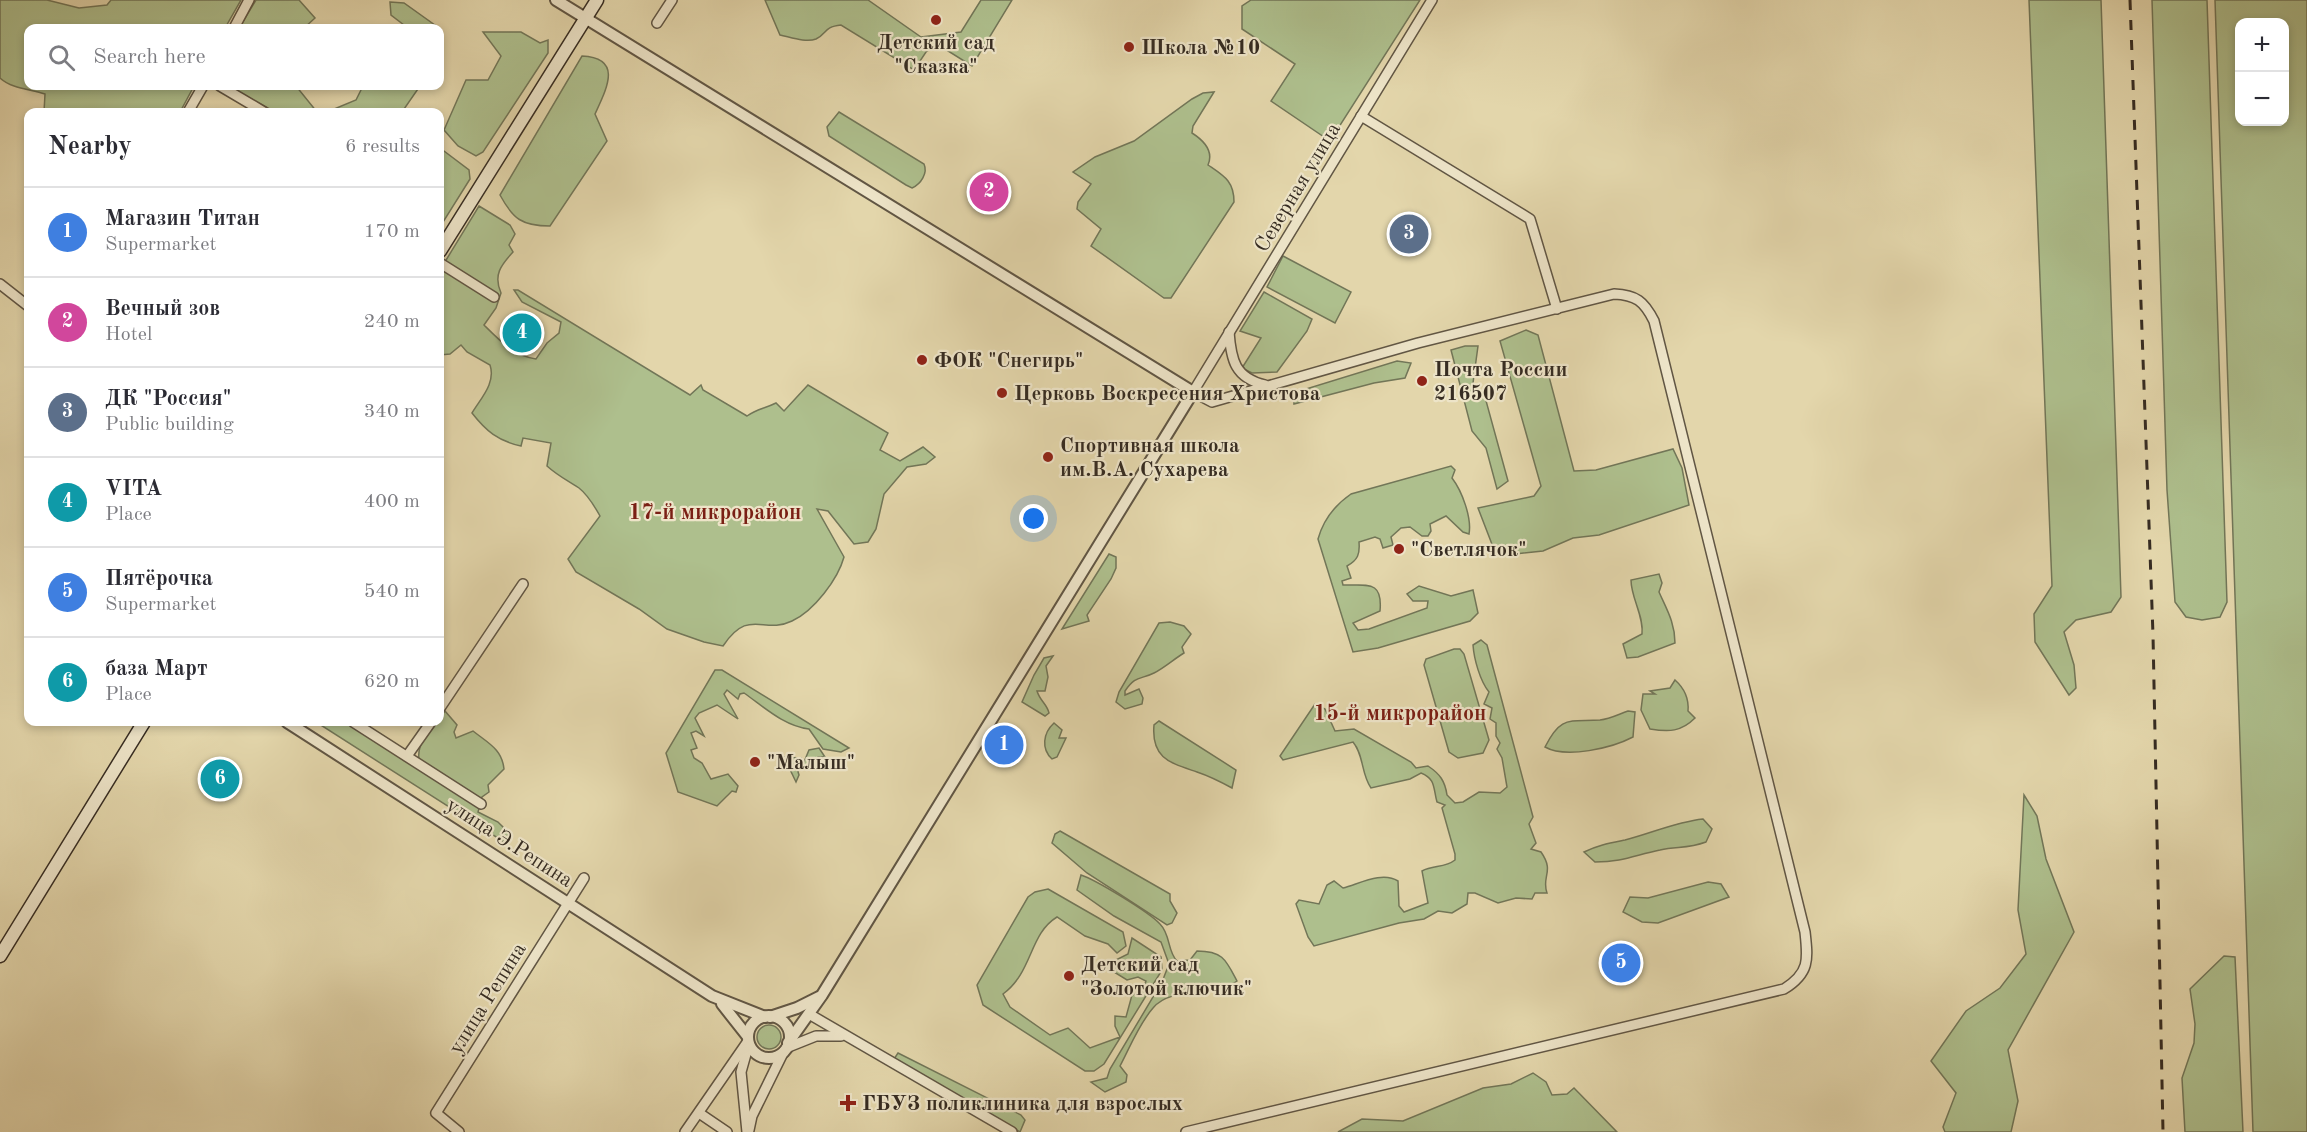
<!DOCTYPE html>
<html lang="en">
<head>
<meta charset="utf-8">
<style>
	body { margin:0; font-family:"Old Standard TT",serif; background:#f2f2f3; color:#2b2b33 }
	.controls { position:absolute; right:18px; top:18px; display:grid; overflow:hidden; border-radius:12px; box-shadow:0 3px 9px #0003 }
	.controls button { width:54px; height:54px; display:grid; place-items:center; padding:0; border:0; border-bottom:2px solid #e1e1e2; background:#fff; color:#2b2b33; font:30px sans-serif }
	.you { position:absolute; left:1034px; top:519px; width:21px; height:21px; margin:-15px; border:4px solid #fff; border-radius:50%; background:#1a73e8; box-shadow:0 0 0 9px #1a73e833 }
	.badge { display:grid; place-items:center; width:39px; height:39px; border-radius:50%; background:#b45309; color:#fff; font-size:20px; font-weight:700 }
	.pin { position:absolute; translate:-50% -50%; border:3px solid #fff; box-shadow:0 2px 6px #0006 }
	.list { margin:0; padding:0; list-style:none }
	h2 { display:flex; justify-content:space-between; align-items:center; height:78px; margin:0; padding:0 24px; font-size:26px }
	h2 small { font-size:20px; font-weight:400; color:#7c7c81 }
	.list li { display:grid; grid-template-columns:39px 1fr auto; gap:18px; align-items:center; box-sizing:border-box; height:90px; padding:0 24px; border-top:2px solid #e1e1e2 }
	.list b { display:block; font-size:22px; white-space:nowrap }
	.list p { margin:0; font-size:20px; white-space:nowrap; color:#7c7c81 }
	.list em { font-size:20px; font-style:normal; color:#7c7c81 }
	.icon { flex:none; width:33px; height:33px; fill:none; stroke:currentColor; stroke-width:2; stroke-linecap:round; stroke-linejoin:round }
	.map { position:relative; flex:none; width:2307px; height:1132px; overflow:hidden }
	.search { position:absolute; background:#fff; box-shadow:0 3px 9px #0003; left:24px; top:24px; width:420px; height:66px; display:flex; align-items:center; gap:15px; box-sizing:border-box; padding:0 21px; border-radius:12px; color:#7c7c81; font-size:22px }
	.panel { position:absolute; background:#fff; box-shadow:0 3px 9px #0003; left:24px; top:108px; width:420px; height:618px; border-radius:12px }
	.map>svg:first-child { display:block }
	.green { fill:#aebf8d; stroke:#727658; stroke-width:1.5; fill-rule:evenodd }
	.lines { fill:none; stroke-linecap:round; stroke-linejoin:round }
	.minor-casing { stroke:#615644; stroke-width:12 }
	.tertiary-casing { stroke:#615644; stroke-width:14 }
	.secondary-casing { stroke:#362c22; stroke-width:15 }
	.minor { stroke:#ede4c8; stroke-width:9 }
	.tertiary { stroke:#ede4c8; stroke-width:10 }
	.secondary { stroke:#ede4c8; stroke-width:12 }
	.rail { stroke:#362c22; stroke-width:3; stroke-dasharray:10 10; stroke-linecap:butt }
	.poi-dot { fill:#8f2418; stroke:#ede4c8; stroke-width:2 }
	.labels { text-anchor:middle; stroke-width:4.5; stroke-linejoin:round; paint-order:stroke }
	.poi-label { font-size:21px; font-weight:bold; fill:#362c22; stroke:#ede4c8; text-anchor:start }
	.street-label { font-size:21px; fill:#362c22; stroke:#ede4c8 }
	.neighbourhood-label { font-size:22px; font-weight:bold; fill:#7a1f14; stroke:#ede4c8 }
</style>
</head>
<body>
<div class="map">
<svg width="2307" height="1132" viewBox="0 0 2307 1132">
	<rect width="100%" height="100%" fill="#e3d6ab"/>
	<filter id="stains"><feTurbulence type="fractalNoise" baseFrequency=".00333" numOctaves="4"/><feColorMatrix values="0 0 0 0 .2 0 0 0 0 .09 0 0 0 0 .02 0 0 0 .5 -.17"/></filter>
	<radialGradient id="worn" r=".72"><stop offset=".6" stop-color="#630" stop-opacity="0"/><stop offset="1" stop-color="#630" stop-opacity=".3"/></radialGradient>
	<g class="green">
		<path d="M0 0H47L79 8 107 5 111 0H241L225 28H28V86H194L180 112H44L45 94C30 89 12 89 0 78Z"/>
		<polygon points="256,0 299,0 315,18 304,28 239,28"/>
		<path d="M765 0H868L921 37 961 32 981 0H1012L972 66 937 44 926 52 914 70 841 25C823 27 828 33 816 39 806 43 790 37 780 35Z"/>
		<polygon points="1251,0 1420,0 1330,141 1271,101 1295,64 1242,29 1242,6"/>
		<polygon points="2029,0 2101,0 2121,597 2111,612 2076,620 2064,632 2074,665 2076,688 2069,695 2035,642 2034,614 2052,586"/>
		<polygon points="2152,0 2207,0 2227,602 2220,617 2202,620 2186,617 2175,602 2167,490"/>
		<path d="M2215 0H2307V1132H2253ZM2284 22V122H2240V22Z"/>
		<polygon points="390,2 404,3 439,28 404,28 404,25 391,15"/>
		<polygon points="483,32 521,32 540,43 548,40 548,53 483,152 476,156 458,146 444,130 466,80 488,80 501,56"/>
		<path d="M582 56C623 58 607 88 595 114L607 141 550 226C522 226 513 219 500 195Z"/>
		<polygon points="228,86 296,86 317,112 275,112"/>
		<polygon points="363,86 420,86 402,112 327,112 356,100"/>
		<path d="M1214 92 1193 126 1192 133C1203 140 1214 151 1208 165 1224 176 1234 181 1234 202L1171 298H1164L1091 246 1101 229 1077 209 1078 202 1091 184 1073 172 1095 157 1134 141 1192 99 1203 93Z"/>
		<path d="M839 112 924 164C928 173 921 184 912 188L906 185 829 136 827 127Z"/>
		<polygon points="440,148 469,170 470,179 440,227"/>
		<path d="M479 206 510 225 515 234 509 245 513 252C501 265 493 275 501 293L496 308 484 325C499 340 514 356 536 359L547 343 559 333 561 322 522 302 514 290H518L690 395 701 385 703 390 747 416C758 408 764 409 776 403L784 411 808 385 888 433 880 450 900 461 923 447 935 457 926 464 907 467 884 494 876 529 868 542 854 544 828 511 817 509 844 557C838 579 814 611 792 621 763 635 749 607 723 646L704 642 667 629 639 609 576 572 568 559 600 516C595 507 588 495 579 488 567 480 558 476 547 466L551 443 523 438 521 446C498 441 486 431 472 413 481 398 496 383 490 365L467 352 461 345 450 354 440 355V270Z"/>
		<polygon points="1283,256 1351,292 1335,323 1267,287"/>
		<polygon points="1264,292 1312,319 1307,331 1277,372 1252,373 1242,368 1261,338 1240,331"/>
		<polygon points="1526,330 1538,335 1574,471 1596,470 1673,449 1682,468 1689,505 1599,535 1573,538 1543,551 1515,554 1495,552 1478,508 1534,496 1541,486 1500,341"/>
		<polygon points="1465,346 1478,346 1473,383 1485,397 1508,481 1497,489 1486,448 1472,431 1451,350"/>
		<polygon points="1397,361 1411,363 1405,378 1374,383 1294,404 1293,393"/>
		<path d="M1451 466 1455 470 1452 478C1462 491 1472 518 1469 534L1463 532 1446 516 1430 524 1431 531 1428 536H1422L1410 527 1401 528 1391 537 1393 545 1383 548 1380 539 1375 537 1359 542C1360 554 1358 560 1347 566L1351 578 1342 581 1343 585C1366 586 1383 579 1380 611L1353 623 1358 630 1369 629 1427 608 1428 601H1413L1407 594 1419 586 1451 596 1473 590 1478 613 1470 621 1378 648 1353 652 1318 539C1323 521 1335 505 1351 494Z"/>
		<polygon points="1109,554 1116,557 1116,568 1111,579 1087,615 1089,621 1062,629"/>
		<path d="M1659 574 1662 583 1659 592C1667 610 1675 623 1675 643L1638 657 1627 658 1623 644 1642 634C1644 616 1631 598 1631 580Z"/>
		<path d="M1170 622 1184 626 1191 634 1182 647 1184 653C1174 659 1164 668 1154 673 1140 680 1136 675 1125 691V695L1139 689 1143 698 1142 704 1125 709 1116 702 1119 692 1159 623Z"/>
		<path d="M1481 640 1487 645 1533 817 1529 824 1536 843 1531 849 1541 852C1555 872 1541 876 1547 893H1535L1532 899 1516 898 1498 903 1475 893H1468L1467 904 1452 913 1438 911 1424 919 1399 923 1314 946 1308 937 1296 904 1299 900 1319 904 1327 885 1334 881 1343 888C1359 884 1382 871 1398 881L1399 906 1404 912 1428 903 1422 871C1433 865 1445 868 1455 860V854L1442 808 1445 805 1437 802C1433 788 1436 779 1421 773L1410 779 1371 788C1361 774 1364 755 1353 742L1283 760 1280 756 1315 704 1325 709 1335 731 1354 729 1411 762 1416 768 1428 766C1440 774 1445 781 1447 795L1455 803 1463 802 1479 792 1500 793 1507 787 1502 758 1497 749 1500 743 1496 736V723L1490 719 1492 708 1484 704 1489 692C1480 681 1474 659 1473 645Z"/>
		<polygon points="1454,649 1460,649 1464,654 1489,740 1483,753 1458,758 1449,752 1424,665 1426,659"/>
		<path d="M1053 656 1046 666 1048 677 1045 691H1037C1040 701 1047 704 1049 713L1045 716 1022 702 1034 675 1044 658Z"/>
		<path d="M715 670H722L849 748 841 752 823 749 809 729C784 726 764 707 744 693L740 694 738 699 727 690 724 694 738 719 717 705 699 713 695 718 704 736 696 731 691 733 697 748 691 750 694 758 702 763 711 779 728 774 738 786 736 792 732 791 717 806 678 792 666 753Z"/>
		<path d="M1675 680C1684 688 1689 699 1688 711L1695 718C1681 732 1669 732 1650 729L1641 710 1643 694H1655L1650 691 1670 688Z"/>
		<path d="M445 711 457 725 454 732 456 738 473 731C488 743 502 749 504 769L488 785 489 792 482 797 478 812 498 822 509 833 504 842 316 722H360L419 759C416 741 436 723 445 711Z"/>
		<path d="M1628 711 1635 712 1633 737C1612 748 1566 759 1545 747 1561 715 1569 722 1600 720 1610 719 1619 714 1628 711Z"/>
		<path d="M1159 721 1236 770 1232 788C1221 782 1209 776 1197 772 1171 763 1151 759 1154 725Z"/>
		<path d="M1054 723 1062 730 1059 738H1066L1057 757 1052 759C1041 749 1043 733 1054 723Z"/>
		<polygon points="819,748 825,757 818,757 817,765 812,763 811,769 796,765 799,775 796,782 784,757 801,758 804,762 809,750"/>
		<polygon points="2024,795 2037,816 2046,859 2074,932 2008,1050 2018,1101 2011,1132 1945,1132 1943,1127 1956,1093 1931,1061 1966,1011 2000,988 2026,954 2018,910"/>
		<path d="M1703 819 1712 829 1706 842C1687 849 1677 846 1660 850 1635 855 1623 862 1595 862L1584 852C1598 845 1610 843 1625 840 1652 833 1676 822 1703 819Z"/>
		<polygon points="1060,831 1170,894 1170,901 1177,913 1172,923 1167,925 1087,873 1052,843 1055,834"/>
		<path d="M1081 875C1096 880 1149 912 1160 924 1171 935 1167 951 1177 961L1190 960 1197 951C1223 951 1226 960 1237 981 1214 999 1172 985 1153 1008 1139 1024 1130 1047 1120 1066L1127 1075 1126 1082 1105 1092 1091 1082 1107 1078 1110 1069 1162 982 1169 964 1161 942 1114 916 1077 890Z"/>
		<polygon points="1708,882 1721,884 1729,897 1658,923 1642,922 1623,912 1630,897 1648,898"/>
		<path d="M1048 889 1123 932 1126 946 1117 953 1108 944 1085 936 1057 917C1029 934 1033 972 1003 994L1010 1007 1050 1035 1068 1028 1090 1048 1120 1037 1115 1026V1016L1126 1017 1132 995 1142 992 1146 981 1138 977 1127 980 1114 972 1112 962 1128 954 1132 938 1161 957 1162 970 1104 1064 1094 1071H1085L983 1005 977 985 1028 897 1035 892Z"/>
		<polygon points="2224,956 2235,957 2243,1132 2185,1132 2182,1078 2194,1043 2195,1024 2190,989"/>
		<circle cx="769" cy="1037" r="12"/>
		<polygon points="898,1053 1021,1115 1025,1120 1020,1132 894,1059"/>
		<polygon points="1533,1073 1546,1082 1552,1095 1567,1094 1574,1088 1617,1132 1338,1132 1362,1119 1403,1121 1483,1088 1511,1084"/>
	</g>
	<g class="lines">
		<g class="minor-casing">
			<g id="minor">
				<polyline points="657,23 672,0"/>
				<polyline points="234,28 249,0"/>
				<polyline points="220,86 264,112"/>
				<polyline points="188,112 203,86"/>
				<polyline points="1361,116 1530,219 1557,309"/>
				<polyline points="440,263 494,297"/>
				<polyline points="0,284 28,306"/>
				<path d="M1229 332C1231 360 1235 378 1265 385"/>
				<polyline points="440,708 523,584"/>
				<polyline points="353,722 481,804"/>
				<polyline points="407,756 431,722"/>
				<polyline points="809,1014 1012,1132"/>
				<polyline points="786,1048 816,1036 841,1036"/>
				<polyline points="699,1113 727,1132"/>
				<polyline points="749,1130 752,1116 784,1051"/>
				<polyline points="459,1132 436,1113 584,878"/>
				<polyline points="685,1132 748,1041"/>
				<polyline points="747,1132 741,1072 748,1047"/>
				<path d="M1186 1132 1784 989C1810 973 1808 959 1805 932L1654 321C1644 301 1636 295 1614 294L1418 343 1212 402 1193 392 1432 0"/>
			</g>
		</g>
		<g class="tertiary-casing">
			<g id="tertiary">
				<polyline points="556,0 1193,392 822,995 788,1043"/>
				<polyline points="287,722 712,996 765,1017"/>
				<polyline points="722,1004 748,1037"/>
				<circle cx="769" cy="1037" r="21"/>
				<polyline points="770,1017 797,1008 819,997"/>
			</g>
		</g>
		<g class="secondary-casing">
			<g id="secondary">
				<polyline points="440,251 597,0"/>
				<polyline points="0,956 144,722"/>
			</g>
		</g>
		<use href="#minor" class="minor"/>
		<use href="#tertiary" class="tertiary"/>
		<use href="#secondary" class="secondary"/>
		<polyline class="rail" points="2130,0 2153,635 2163,1132"/>
	</g>
	<g class="poi-dot">
		<circle cx="936" cy="20" r="6"/>
		<circle cx="1129" cy="47" r="6"/>
		<circle cx="922" cy="360" r="6"/>
		<circle cx="1422" cy="381" r="6"/>
		<circle cx="1002" cy="393" r="6"/>
		<circle cx="1048" cy="457" r="6"/>
		<circle cx="1399" cy="549" r="6"/>
		<circle cx="755" cy="762" r="6"/>
		<circle cx="1069" cy="976" r="6"/>
		<path d="M845 1094h6v6h6v6h-6v6h-6v-6h-6v-6h6z"/>
	</g>
	<g class="labels">
		<g class="poi-label">
			<text x="936" y="49" text-anchor="middle">Детский сад<tspan x="936" dy="24">"Сказка"</tspan></text>
			<text x="1141" y="54">Школа №10</text>
			<text x="934" y="367">ФОК "Снегирь"</text>
			<text x="1434" y="376">Почта России<tspan x="1434" dy="24">216507</tspan></text>
			<text x="1014" y="400">Церковь Воскресения Христова</text>
			<text x="1060" y="452">Спортивная школа<tspan x="1060" dy="24">им.В.А. Сухарева</tspan></text>
			<text x="1411" y="556">"Светлячок"</text>
			<text x="767" y="769">"Малыш"</text>
			<text x="1081" y="971">Детский сад<tspan x="1081" dy="24">"Золотой ключик"</tspan></text>
			<text x="862" y="1110">ГБУЗ поликлиника для взрослых</text>
		</g>
		<g class="street-label">
			<text transform="translate(1297 187) rotate(-59)" y="7">Северная улица</text>
			<text transform="translate(510 842) rotate(33)" y="7">улица Э.Репина</text>
			<text transform="translate(487 998) rotate(-58)" y="7">улица Репина</text>
		</g>
		<g class="neighbourhood-label">
			<text x="715" y="519">17-й микрорайон</text>
			<text x="1400" y="720">15-й микрорайон</text>
		</g>
	</g>
	<rect width="100%" height="100%" filter="url(#stains)"/>
	<rect width="100%" height="100%" fill="url(#worn)"/>
</svg>
<div class="controls">
<button>+</button>
<button>−</button>
</div>
<div class="you"></div>
<div class="pin badge" style="left:1004px;top:745px;background:#3f7fe0">1</div>
<div class="pin badge" style="left:989px;top:192px;background:#d1479c">2</div>
<div class="pin badge" style="left:1409px;top:234px;background:#5c6f8a">3</div>
<div class="pin badge" style="left:522px;top:333px;background:#0f9aa8">4</div>
<div class="pin badge" style="left:1621px;top:963px;background:#3f7fe0">5</div>
<div class="pin badge" style="left:220px;top:779px;background:#0f9aa8">6</div>
<div class="search"><svg class="icon" aria-label="search" viewBox="0 0 24 24"><circle cx="10" cy="10" r="6"/><path d="M15 15l6 6"/></svg>Search here</div>
<section class="panel">
<h2>Nearby<small>6 results</small></h2>
<ul class="list">
<li><span class="badge" style="background:#3f7fe0">1</span><div><b>Магазин Титан</b><p>Supermarket</p></div><em>170 m</em></li>
<li><span class="badge" style="background:#d1479c">2</span><div><b>Вечный зов</b><p>Hotel</p></div><em>240 m</em></li>
<li><span class="badge" style="background:#5c6f8a">3</span><div><b>ДК &quot;Россия&quot;</b><p>Public building</p></div><em>340 m</em></li>
<li><span class="badge" style="background:#0f9aa8">4</span><div><b>VITA</b><p>Place</p></div><em>400 m</em></li>
<li><span class="badge" style="background:#3f7fe0">5</span><div><b>Пятёрочка</b><p>Supermarket</p></div><em>540 m</em></li>
<li><span class="badge" style="background:#0f9aa8">6</span><div><b>база Март</b><p>Place</p></div><em>620 m</em></li>
</ul>
</section>
</div>
</body>
</html>
